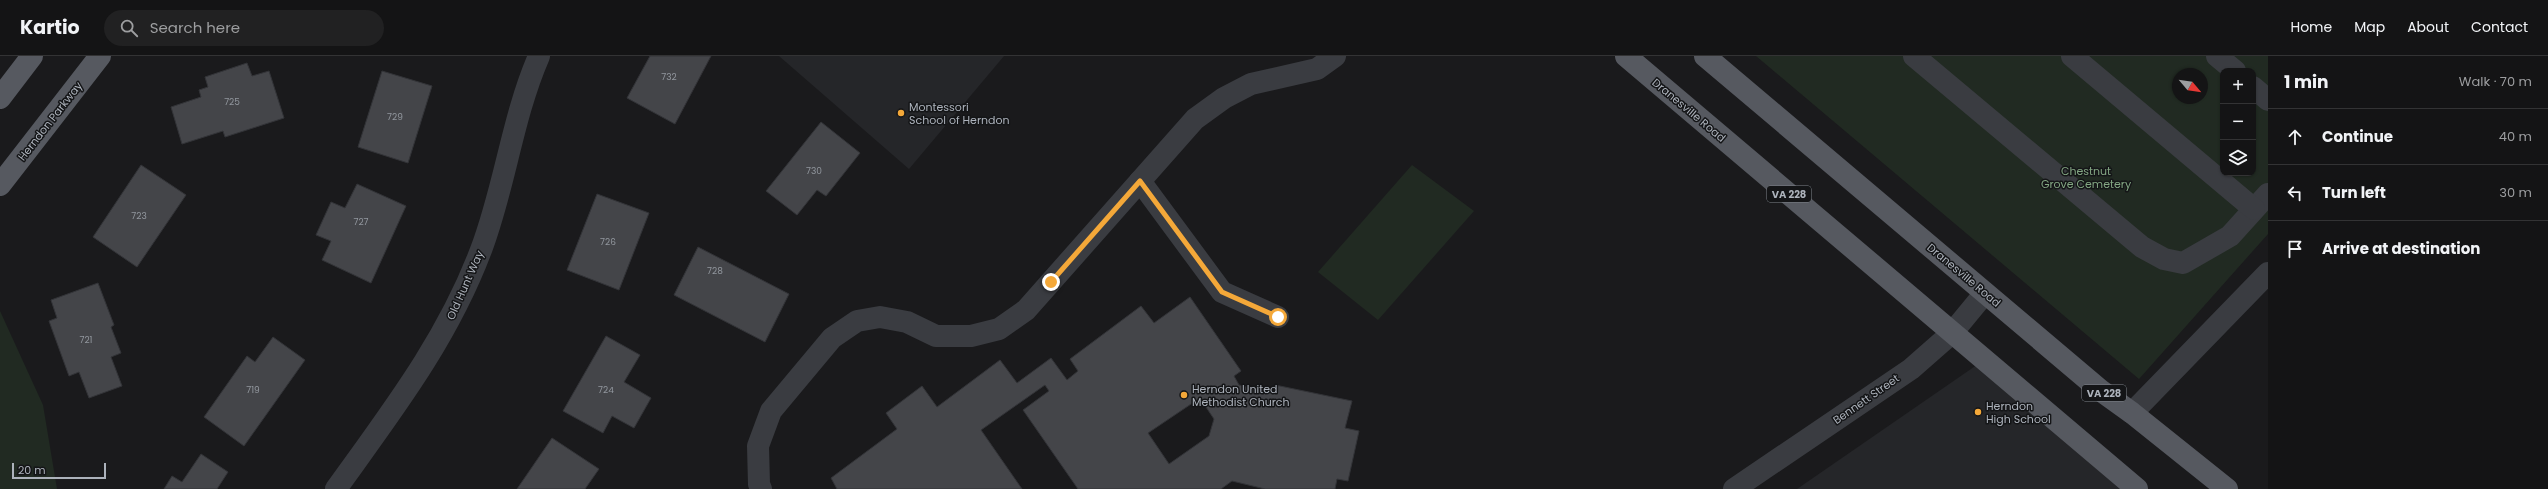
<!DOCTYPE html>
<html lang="en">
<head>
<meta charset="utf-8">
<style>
	body { margin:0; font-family:Poppins,sans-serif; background:#212122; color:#f1f3f6 }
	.controls { position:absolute; right:12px; top:12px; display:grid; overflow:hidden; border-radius:8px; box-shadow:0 1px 3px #0004 }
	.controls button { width:36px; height:36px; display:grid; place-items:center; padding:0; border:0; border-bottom:1px solid #333334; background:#141415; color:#f1f3f6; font:20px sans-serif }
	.compass { position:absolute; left:2172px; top:12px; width:36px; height:36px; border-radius:50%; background:#141415; box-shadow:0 1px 3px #0004; rotate:119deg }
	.scale { position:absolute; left:12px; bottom:10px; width:94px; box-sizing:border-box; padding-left:4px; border:2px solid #acb2bb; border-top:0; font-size:11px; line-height:14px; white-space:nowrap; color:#acb2bb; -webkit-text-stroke:3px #141517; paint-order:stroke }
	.stop { position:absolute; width:12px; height:12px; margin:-9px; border:3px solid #f4a839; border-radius:50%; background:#fff }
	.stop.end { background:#f4a839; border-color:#fff; box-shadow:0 1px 4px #0008 }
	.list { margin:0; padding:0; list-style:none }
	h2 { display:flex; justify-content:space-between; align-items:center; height:52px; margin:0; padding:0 16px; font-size:17px }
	h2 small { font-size:13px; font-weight:400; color:#9d9ea0 }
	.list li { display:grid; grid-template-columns:26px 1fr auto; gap:12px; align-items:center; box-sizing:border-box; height:56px; padding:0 16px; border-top:1px solid #333334 }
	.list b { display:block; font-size:15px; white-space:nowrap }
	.list em { font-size:13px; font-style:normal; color:#9d9ea0 }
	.icon { flex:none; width:22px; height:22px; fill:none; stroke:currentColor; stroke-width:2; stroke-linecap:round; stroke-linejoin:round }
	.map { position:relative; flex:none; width:2268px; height:433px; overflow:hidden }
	header { display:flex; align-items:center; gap:24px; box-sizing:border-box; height:56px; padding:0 20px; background:#141415; border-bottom:1px solid #333334 }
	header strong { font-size:19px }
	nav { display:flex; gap:22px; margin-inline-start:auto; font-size:14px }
	.search { width:280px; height:36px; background:#212122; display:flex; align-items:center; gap:10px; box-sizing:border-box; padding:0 14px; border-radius:22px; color:#9d9ea0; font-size:15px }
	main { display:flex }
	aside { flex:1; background:#141415 }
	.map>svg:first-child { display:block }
	.built { fill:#252629 }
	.green { fill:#212a22; fill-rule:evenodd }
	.building { fill:#444549; stroke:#333438; fill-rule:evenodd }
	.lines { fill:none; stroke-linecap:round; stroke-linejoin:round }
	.minor { stroke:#3a3c41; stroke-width:22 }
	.major { stroke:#565960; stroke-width:22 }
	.route { stroke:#f4a839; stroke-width:5 }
	.poi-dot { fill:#f4a839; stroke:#141517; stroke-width:1.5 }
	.labels { text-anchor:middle; stroke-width:3; stroke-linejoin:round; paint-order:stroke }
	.number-label { font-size:9px; fill:#92979e }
	.shield { fill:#141517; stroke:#7e838a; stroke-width:1 }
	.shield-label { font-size:10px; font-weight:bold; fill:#acb2bb }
	.poi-label { font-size:11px; fill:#acb2bb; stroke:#141517; text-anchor:start }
	.street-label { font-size:11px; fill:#acb2bb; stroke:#141517 }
	.park-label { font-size:11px; fill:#83a683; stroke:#141517 }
</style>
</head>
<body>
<header>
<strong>Kartio</strong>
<div class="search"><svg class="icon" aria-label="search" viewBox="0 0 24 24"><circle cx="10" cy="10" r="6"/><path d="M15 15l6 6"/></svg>Search here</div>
<nav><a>Home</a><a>Map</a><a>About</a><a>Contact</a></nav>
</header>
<main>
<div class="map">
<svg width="2268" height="433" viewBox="0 0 2268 433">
	<rect width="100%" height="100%" fill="#1a1a1c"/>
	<g class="built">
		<polygon points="779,0 1004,0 909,113"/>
		<polygon points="1984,304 2130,433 1797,433"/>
	</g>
	<g class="green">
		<path d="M1756 0H2268V178L2139 323ZM2223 15H2253V117H2223ZM2178 18H2202V42H2178Z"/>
		<polygon points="1412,109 1474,155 1378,264 1318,216"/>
		<polygon points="0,255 43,349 57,433 0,433"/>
	</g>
	<g class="building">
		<polygon points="650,0 711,0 675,68 627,42"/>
		<polygon points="247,7 252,20 269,15 284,62 225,81 223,75 182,88 171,51 201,41 199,34 208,31 205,21"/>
		<polygon points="382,15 432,30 408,107 358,91"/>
		<polygon points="821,66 860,97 826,140 817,134 797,159 766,135"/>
		<polygon points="141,109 186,139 137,211 93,181"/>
		<polygon points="357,128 406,150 371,227 322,204 331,185 316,179 331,146 345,152"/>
		<polygon points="597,138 649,157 619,234 567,214"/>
		<polygon points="698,191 789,238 765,286 674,239"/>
		<polygon points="98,227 114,269 111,271 121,297 111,301 122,330 89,342 79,316 69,320 49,265 57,262 51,244"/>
		<path d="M1190 241 1241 315 1234 320 1239 329 1274 337 1275 329 1352 345 1345 372 1359 375 1348 425 1337 423 1335 433H1265L1232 425 1221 433H1078L1023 354 1049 335 1045 329 981 374 1022 433H837L831 422 897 373 886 357 922 330 937 351 1000 304 1017 327 1051 302 1067 324 1078 315 1070 303 1141 250 1154 267ZM1200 342 1214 363 1209 380 1169 408 1148 377Z"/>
		<polygon points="606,280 640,299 624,326 651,342 634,372 612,360 603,377 563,355"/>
		<polygon points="273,281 305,304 244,390 204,361 247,300 255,306"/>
		<polygon points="552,382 599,413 585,433 517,433"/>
		<polygon points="201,398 228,416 217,433 164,433 172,420 182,426"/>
	</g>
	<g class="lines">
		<g class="minor">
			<polyline points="1914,0 2142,191 2164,203 2183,207 2230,180 2268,138"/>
			<polyline points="2072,0 2254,153"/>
			<polyline points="2217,0 2235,15"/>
			<polyline points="2253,31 2268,44"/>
			<polyline points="1140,125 1222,236 1278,261"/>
			<polyline points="2132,357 2268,217"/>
			<path d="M336 433C392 355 447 284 481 194 505 131 512 62 539 0"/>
			<polyline points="761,433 759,428 758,390 771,355 832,282 857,265 880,261 907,266 936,280 971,280 999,273 1026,254 1195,63 1224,42 1251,28 1317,13 1335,0"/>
			<polyline points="1734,433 1911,313 1952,277 1985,237"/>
		</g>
		<g class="major">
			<polyline points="1626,0 2137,433"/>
			<polyline points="1705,0 2100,334 2132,357 2227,433"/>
			<polyline points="0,42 32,0"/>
			<polyline points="0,129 100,0"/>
		</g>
	</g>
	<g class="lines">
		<polyline class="route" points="1051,226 1140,125 1222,236 1278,261"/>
	</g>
	<g class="poi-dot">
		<circle cx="901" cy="57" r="4"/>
		<circle cx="1184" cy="339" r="4"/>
		<circle cx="1978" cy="356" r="4"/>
	</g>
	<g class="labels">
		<g class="number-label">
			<text x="669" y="24">732</text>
			<text x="232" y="49">725</text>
			<text x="395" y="64">729</text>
			<text x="814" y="118">730</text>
			<text x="139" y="163">723</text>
			<text x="361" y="169">727</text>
			<text x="608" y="189">726</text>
			<text x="715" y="218">728</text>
			<text x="86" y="287">721</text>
			<text x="253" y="337">719</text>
			<text x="606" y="337">724</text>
		</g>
		<g class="shield">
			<rect x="1767" y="130" width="44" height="16" rx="3"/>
			<rect x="2082" y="329" width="44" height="16" rx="3"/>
		</g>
		<g class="shield-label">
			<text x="1789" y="142">VA 228</text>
			<text x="2104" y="341">VA 228</text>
		</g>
		<g class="poi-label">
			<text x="909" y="55">Montessori<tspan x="909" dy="13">School of Herndon</tspan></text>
			<text x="1192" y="337">Herndon United<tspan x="1192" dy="13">Methodist Church</tspan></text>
			<text x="1986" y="354">Herndon<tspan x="1986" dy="13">High School</tspan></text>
		</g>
		<g class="street-label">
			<text transform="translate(1689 54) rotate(40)" y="4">Dranesville Road</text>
			<text transform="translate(50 65) rotate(-52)" y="4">Herndon Parkway</text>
			<text transform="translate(1964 219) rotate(40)" y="4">Dranesville Road</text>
			<text transform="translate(465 229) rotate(-66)" y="4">Old Hunt Way</text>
			<text transform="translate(1866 343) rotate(-35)" y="4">Bennett Street</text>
		</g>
		<g class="park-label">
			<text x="2086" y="119">Chestnut<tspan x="2086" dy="13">Grove Cemetery</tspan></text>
		</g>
	</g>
</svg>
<div class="controls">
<button>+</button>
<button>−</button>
<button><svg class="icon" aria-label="layers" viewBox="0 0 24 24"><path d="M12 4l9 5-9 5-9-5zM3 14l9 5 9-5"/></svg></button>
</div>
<svg class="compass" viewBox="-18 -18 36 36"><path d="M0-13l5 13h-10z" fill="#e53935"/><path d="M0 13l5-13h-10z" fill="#9d9ea0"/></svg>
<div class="scale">20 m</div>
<div class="stop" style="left:1278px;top:261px"></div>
<div class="stop end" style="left:1051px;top:226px"></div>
</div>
<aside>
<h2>1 min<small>Walk · 70 m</small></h2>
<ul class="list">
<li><svg class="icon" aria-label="ahead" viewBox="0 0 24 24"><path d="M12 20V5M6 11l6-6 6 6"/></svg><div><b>Continue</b></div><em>40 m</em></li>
<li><svg class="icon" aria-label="left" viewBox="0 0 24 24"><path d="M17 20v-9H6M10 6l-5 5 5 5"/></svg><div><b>Turn left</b></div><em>30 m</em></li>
<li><svg class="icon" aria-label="arrive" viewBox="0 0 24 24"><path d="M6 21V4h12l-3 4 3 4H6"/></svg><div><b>Arrive at destination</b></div></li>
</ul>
</aside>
</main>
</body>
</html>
